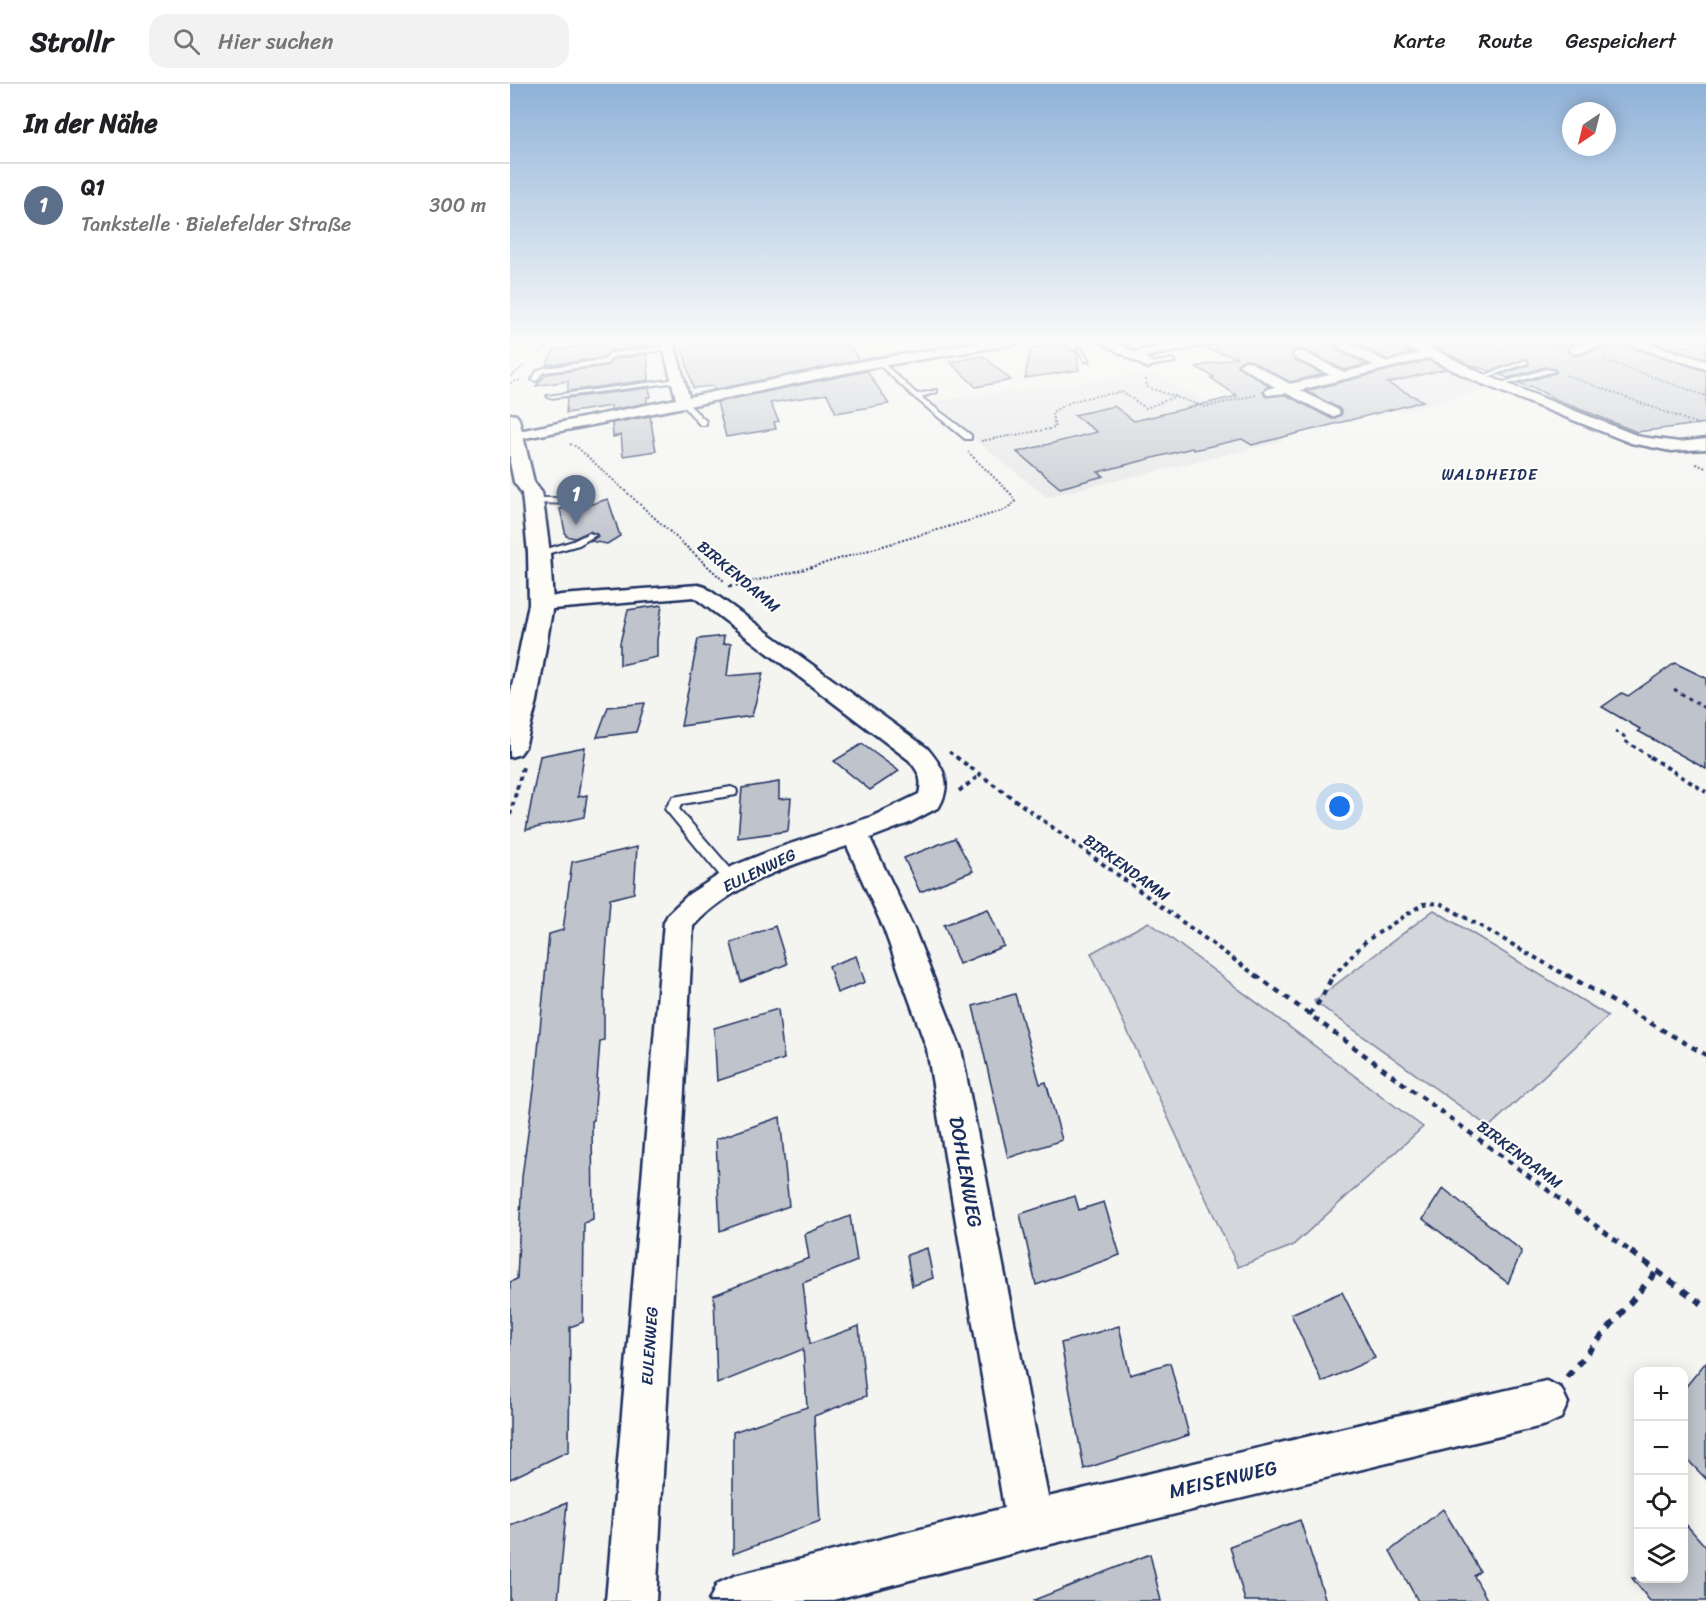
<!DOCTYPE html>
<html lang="de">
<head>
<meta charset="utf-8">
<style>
	body { margin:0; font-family:Sriracha,sans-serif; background:#f2f2f2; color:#202124 }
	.controls { position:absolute; right:18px; bottom:18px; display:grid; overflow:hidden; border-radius:12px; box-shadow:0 3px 15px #0003 }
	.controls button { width:54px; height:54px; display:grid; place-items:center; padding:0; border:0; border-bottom:2px solid #e0e0e0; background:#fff; color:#202124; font:30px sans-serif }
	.compass { position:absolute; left:1052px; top:18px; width:54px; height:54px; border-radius:50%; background:#fff; box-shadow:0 3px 15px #0003; rotate:215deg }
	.you { position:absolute; left:830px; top:723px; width:21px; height:21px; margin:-15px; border:4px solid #fff; border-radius:50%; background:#1a73e8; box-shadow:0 0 0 9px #1a73e833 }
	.badge { display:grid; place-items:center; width:39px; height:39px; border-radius:50%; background:#0b8043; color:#fff; font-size:20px; font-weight:700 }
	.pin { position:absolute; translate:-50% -50px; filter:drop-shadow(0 2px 3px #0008) }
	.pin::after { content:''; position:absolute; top:32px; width:21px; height:18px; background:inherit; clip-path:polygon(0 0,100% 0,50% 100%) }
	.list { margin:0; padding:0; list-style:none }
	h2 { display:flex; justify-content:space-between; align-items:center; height:78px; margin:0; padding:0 24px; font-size:26px }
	h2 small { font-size:20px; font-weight:400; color:#757577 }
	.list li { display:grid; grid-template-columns:39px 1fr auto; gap:18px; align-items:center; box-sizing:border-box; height:84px; padding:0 24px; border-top:2px solid #e0e0e0 }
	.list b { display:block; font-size:22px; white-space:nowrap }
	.list p { margin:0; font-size:20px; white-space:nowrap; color:#757577 }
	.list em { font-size:20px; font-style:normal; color:#757577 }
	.icon { flex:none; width:33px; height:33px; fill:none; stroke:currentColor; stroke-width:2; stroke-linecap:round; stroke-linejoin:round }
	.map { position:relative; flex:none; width:1196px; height:1517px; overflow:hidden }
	header { display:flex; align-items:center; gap:36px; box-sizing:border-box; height:84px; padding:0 30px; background:#fff; border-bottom:2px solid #e0e0e0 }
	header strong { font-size:28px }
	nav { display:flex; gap:33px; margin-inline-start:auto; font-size:21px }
	.search { width:420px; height:54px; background:#f2f2f2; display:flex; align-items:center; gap:15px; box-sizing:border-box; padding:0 21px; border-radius:18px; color:#757577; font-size:22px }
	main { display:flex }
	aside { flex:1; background:#fff }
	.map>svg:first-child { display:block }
	.built { fill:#e4e5e6 }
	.green { fill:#d4d6db; stroke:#78829c; stroke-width:1.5 }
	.building { fill:#bfc3cc; stroke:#1b2f5e; stroke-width:1.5 }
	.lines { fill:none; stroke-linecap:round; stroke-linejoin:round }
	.service-casing { stroke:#1b2f5e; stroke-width:4 }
	.minor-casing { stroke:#1b2f5e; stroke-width:5 }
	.secondary-casing { stroke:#1b2f5e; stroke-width:5 }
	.path-far4 { stroke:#1b2f5e; stroke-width:2; stroke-dasharray:2 2; stroke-linecap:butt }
	.path-far3 { stroke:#1b2f5e; stroke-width:3; stroke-dasharray:4 4; stroke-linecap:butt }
	.path-far2 { stroke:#1b2f5e; stroke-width:4; stroke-dasharray:4.5 4.5; stroke-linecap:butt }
	.path-far1 { stroke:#1b2f5e; stroke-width:4.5; stroke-dasharray:6 6; stroke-linecap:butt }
	.path { stroke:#1b2f5e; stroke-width:6; stroke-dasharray:8 8; stroke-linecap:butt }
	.service { fill:#fdfcf7; fill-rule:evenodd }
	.minor { fill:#fdfcf7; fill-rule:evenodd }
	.secondary { fill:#fdfcf7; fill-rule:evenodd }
	.labels { text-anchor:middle; stroke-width:4.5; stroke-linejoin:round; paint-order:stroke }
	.far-quarter-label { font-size:16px; letter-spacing:1.5px; fill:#1b2f5e; stroke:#fdfcf7 }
	.street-label { font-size:16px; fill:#1b2f5e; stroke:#fdfcf7 }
	.near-street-label { font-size:20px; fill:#1b2f5e; stroke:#fdfcf7 }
</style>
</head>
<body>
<header>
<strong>Strollr</strong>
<div class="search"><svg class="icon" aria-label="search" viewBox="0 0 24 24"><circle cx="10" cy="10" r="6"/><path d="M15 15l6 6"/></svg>Hier suchen</div>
<nav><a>Karte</a><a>Route</a><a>Gespeichert</a></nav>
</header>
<main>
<aside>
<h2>In der Nähe<small></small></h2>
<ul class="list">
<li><span class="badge" style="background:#5c6f8a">1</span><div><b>Q1</b><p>Tankstelle · Bielefelder Straße</p></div><em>300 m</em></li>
</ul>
</aside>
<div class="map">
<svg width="1196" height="1517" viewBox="0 0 1196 1517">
	<rect width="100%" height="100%" fill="#f4f4f1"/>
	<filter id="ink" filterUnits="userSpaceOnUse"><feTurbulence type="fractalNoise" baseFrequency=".0167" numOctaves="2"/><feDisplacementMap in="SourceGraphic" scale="12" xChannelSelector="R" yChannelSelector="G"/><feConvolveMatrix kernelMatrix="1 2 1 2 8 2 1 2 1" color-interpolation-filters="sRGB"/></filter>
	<g filter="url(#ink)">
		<g class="built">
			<polygon points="905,277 925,279 980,305 891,328 826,295"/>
			<polygon points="642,289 773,357 537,413 417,318"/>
		</g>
		<g class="green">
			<polygon points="924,826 1098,932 979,1043 804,917"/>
			<polygon points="639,838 913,1043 782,1162 728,1183 581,869"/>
		</g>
		<g class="building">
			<polygon points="104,255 136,255 137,262 100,267 93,274 36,281 44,266 104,258"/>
			<polygon points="170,255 331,255 331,261 339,260 349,276 204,306 203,302 183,304"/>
			<polygon points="714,255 847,255 903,269 878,276 839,257 830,257 826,261 829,267 857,280 834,286 794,266 785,266 781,270 784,276 813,290 780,298 740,276 734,275 727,280 759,302 753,307 755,312 776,311 822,335 831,331 830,325 796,307 919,276 936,285 877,299 913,317 902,320 903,320 742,361 732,355 684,366 682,364 588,388 594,392 550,404 507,368 587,348 564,331 604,322 624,337 727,312 701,294 704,293 686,283 728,273 690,264 706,261"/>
			<polygon points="908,255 1017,255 1053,263 1054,255 1082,255 1059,262 1057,266 1066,272 1108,259 1196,287 1196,339 1127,348 1045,315 1021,302 1018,303 1009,299 1046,289 1045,285 1035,283 998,294 990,291 1019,281 1018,275 980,287 958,280"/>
			<polygon points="1131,255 1150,255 1178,263 1196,255 1196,275"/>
			<polygon points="555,261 566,268 569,286 515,294 520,266 526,263"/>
			<polygon points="137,270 139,296 58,307 58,297 26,302 36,290 97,282 103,275"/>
			<polygon points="473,272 501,296 466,303 440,278"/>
			<polygon points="357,287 379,320 326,329 317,310 260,319 269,337 264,338 266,345 216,353 207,318"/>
			<polygon points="139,304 141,313 137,313 137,319 101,326 101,322 56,329 57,314"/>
			<polygon points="140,332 146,367 113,372 111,351 103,353 102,339"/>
			<polygon points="98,415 110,452 97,460 81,457 88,452 80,447 65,454 56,452 50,425 75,422"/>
			<polygon points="152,521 147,556 147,573 110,581 110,559 118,526"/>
			<polygon points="214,552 213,560 221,559 217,592 253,589 242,632 171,642 188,555"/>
			<polygon points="1165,579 1196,594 1196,685 1128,647 1130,645 1092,623 1112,609 1118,612"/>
			<polygon points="135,619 126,648 87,653 98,623"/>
			<polygon points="352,660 389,687 360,706 324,677"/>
			<polygon points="75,663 68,713 77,711 74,733 16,746 30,672"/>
			<polygon points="269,698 269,715 281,714 278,747 228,754 232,704"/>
			<polygon points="445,754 463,787 410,808 394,774"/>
			<polygon points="127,763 124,809 100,815 94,899 94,956 90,957 84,1036 82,1037 83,1135 74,1139 73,1238 60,1243 59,1367 0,1395 0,1198 7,1195 12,1093 25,998 39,850 53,846 62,778"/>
			<polygon points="478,825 494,862 449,880 434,841"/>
			<polygon points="265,842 277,880 231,898 221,859"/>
			<polygon points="346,872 355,898 327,909 319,882"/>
			<polygon points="505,910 530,1000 536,998 552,1056 498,1074 463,922"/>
			<polygon points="268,925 274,975 207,997 204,944"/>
			<polygon points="270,1033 279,1122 210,1147 206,1055"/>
			<polygon points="933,1104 1012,1167 998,1199 913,1135"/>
			<polygon points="565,1112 569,1126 594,1118 610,1171 526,1201 510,1130"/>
			<polygon points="340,1132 347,1177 293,1199 300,1260 349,1242 356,1312 304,1332 310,1437 223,1470 223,1348 297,1323 293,1265 207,1300 204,1211 299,1174 295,1150"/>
			<polygon points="417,1164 423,1194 402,1202 397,1171"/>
			<polygon points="832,1208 865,1274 812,1298 781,1230"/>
			<polygon points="609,1242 620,1291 660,1279 679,1351 574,1385 551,1259"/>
			<polygon points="1196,1278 1196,1395 1173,1371 1173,1306"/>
			<polygon points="57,1419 48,1517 0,1517 0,1441"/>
			<polygon points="933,1425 970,1487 964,1492 978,1517 908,1517 880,1467"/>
			<polygon points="790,1436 816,1517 735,1517 720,1462"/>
			<polygon points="1173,1437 1196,1463 1196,1517 1140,1517 1122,1494 1173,1494"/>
			<polygon points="640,1470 651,1517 524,1517 524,1516"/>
		</g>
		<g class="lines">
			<g class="service-casing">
				<g id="service">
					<polygon points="609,255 620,255 598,261 595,259"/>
					<polygon points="159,262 161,265 102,273 97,280 35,288 32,289 27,297 22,296 27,287 34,284 94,276 100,269"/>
					<polygon points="567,264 571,264 579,277 575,277"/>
					<polygon points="663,275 665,278 639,282 636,280"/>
					<polygon points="1016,276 1018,279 972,295 967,294"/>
					<polygon points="367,277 371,277 407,310 427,306 427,308 411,313 461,351 461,355 455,355 404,313 367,279"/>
					<polygon points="1036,285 1045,287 987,303 984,301"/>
					<polygon points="167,295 169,298 40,314 37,312"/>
					<polygon points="172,318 176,318 196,337 196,341 190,341 172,320"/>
					<polygon points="23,414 75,414 79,417 75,420 20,419 19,417"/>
					<polygon points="79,449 86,451 69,461 29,472 24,469 63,457"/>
					<polygon points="221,703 226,705 227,708 226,711 172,720 169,725 227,792 229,796 227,800 217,800 155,725 163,713"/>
				</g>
			</g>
			<g class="minor-casing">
				<g id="minor">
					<polygon points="151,255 163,255 179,313 359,276 490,255 518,255 512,259 359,284 174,323 0,357 0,349 4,348 166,315"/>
					<polygon points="585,255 600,255 625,268 689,255 712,255 706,259 635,273 644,280 638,284"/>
					<polygon points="891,255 903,255 975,291 1131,353 1169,358 1196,355 1196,365 1161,367 1121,359 965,297 919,274 790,306 828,326 830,329 823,333 776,309 757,311 755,308 757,305 765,303 729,281 735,277 740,278 780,300 820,291 785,274 783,271 785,268 793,268 834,288 864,281 830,265 828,262 830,259 838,259 878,278 909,269 898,264"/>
					<polygon points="1090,255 1124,255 1196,277 1196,285 1108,257 1065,270 1059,266 1061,263"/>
					<path d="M188 501 195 503 417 664C433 683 443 699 429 723L399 739 360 754 404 845 451 965 538 1413 1036 1297 1051 1304 1058 1319 1051 1334 1036 1341 520 1465 319 1517H199L207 1500 224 1492 494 1424 417 965 374 845 337 762C281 781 225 798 183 842L146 1517H96L154 838 159 829 179 810 223 782 268 764 361 733 409 710C413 695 409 688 399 676L184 513 31 526 24 524 21 520 24 516 51 511Z"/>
				</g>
			</g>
			<g class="secondary-casing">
				<polygon id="secondary" points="0,330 6,331 9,335 24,398 32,409 40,469 43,520 27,617 15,663 10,670 0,673 0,612 19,520 18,469 12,409 4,398 0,378"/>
			</g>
			<g class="path-far4">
				<polyline points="981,255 998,259"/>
				<polyline points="1023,255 1044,260 1046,258"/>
				<polyline points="990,266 999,259 1015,262 1023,255"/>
				<polyline points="29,270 37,264 37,255"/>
				<polyline points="1095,276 1196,312"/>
				<polyline points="1056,291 1190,341"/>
				<polyline points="0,293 14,282"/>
				<polyline points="636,295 637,303 695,323 746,311"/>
				<polyline points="0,299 11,296"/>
				<path d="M471 357 545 344 542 329C561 313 589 312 612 308L636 324 667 312"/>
				<polyline points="60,360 67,363 215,498"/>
				<polyline points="1186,380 1196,384"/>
				<polyline points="226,501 288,487 495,426 505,418 501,410 458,368"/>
			</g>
			<g class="path-far3">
				<polyline points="218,503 233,500"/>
				<polyline points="1164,605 1196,625"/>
				<polyline points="1105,647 1114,652 1115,657 1142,674"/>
				<polyline points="439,668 448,674"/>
			</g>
			<g class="path-far2">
				<polyline points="446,673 748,893"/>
				<polyline points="1140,673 1196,708"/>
				<polyline points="449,707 470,691"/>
				<polyline points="0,731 13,683"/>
				<polyline points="822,893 856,857 913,820 930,819 1059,893"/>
			</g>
			<g class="path-far1">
				<polyline points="746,891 1123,1169"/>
				<polyline points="1057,891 1196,971"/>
				<polyline points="799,931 811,915 823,891"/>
			</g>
			<g class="path">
				<polyline points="1121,1168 1196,1223"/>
				<polyline points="1057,1293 1147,1187"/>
			</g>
			<use href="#service" class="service"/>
			<use href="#minor" class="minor"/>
			<use href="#secondary" class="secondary"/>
		</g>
	</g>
	<linearGradient id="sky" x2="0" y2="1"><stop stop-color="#8fb2d8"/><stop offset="0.55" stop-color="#fafaf9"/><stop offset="1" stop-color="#fafaf9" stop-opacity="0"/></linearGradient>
	<rect width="1196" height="467" fill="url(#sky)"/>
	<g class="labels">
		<g class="far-quarter-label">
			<text x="980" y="396">WALDHEIDE</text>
		</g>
		<g class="street-label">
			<text transform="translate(229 492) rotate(40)" y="6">BIRKENDAMM</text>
			<text transform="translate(617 783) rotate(36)" y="6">BIRKENDAMM</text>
			<text transform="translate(249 786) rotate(-26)" y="6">EULENWEG</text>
			<text transform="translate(1010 1070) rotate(37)" y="6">BIRKENDAMM</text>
			<text transform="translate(139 1262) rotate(-86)" y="6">EULENWEG</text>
		</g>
		<g class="near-street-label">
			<text transform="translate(456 1088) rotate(80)" y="7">DOHLENWEG</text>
			<text transform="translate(713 1395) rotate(-13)" y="7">MEISENWEG</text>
		</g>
	</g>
</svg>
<div class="controls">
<button>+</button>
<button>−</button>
<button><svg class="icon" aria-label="locate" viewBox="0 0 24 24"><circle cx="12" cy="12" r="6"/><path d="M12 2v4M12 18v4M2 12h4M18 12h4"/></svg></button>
<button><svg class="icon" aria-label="layers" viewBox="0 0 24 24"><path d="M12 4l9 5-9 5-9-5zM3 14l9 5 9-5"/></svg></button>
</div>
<svg class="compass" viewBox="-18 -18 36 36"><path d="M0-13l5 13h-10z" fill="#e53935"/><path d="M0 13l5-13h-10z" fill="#757577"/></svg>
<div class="you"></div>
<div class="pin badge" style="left:66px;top:441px;background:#5c6f8a">1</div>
</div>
</main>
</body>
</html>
